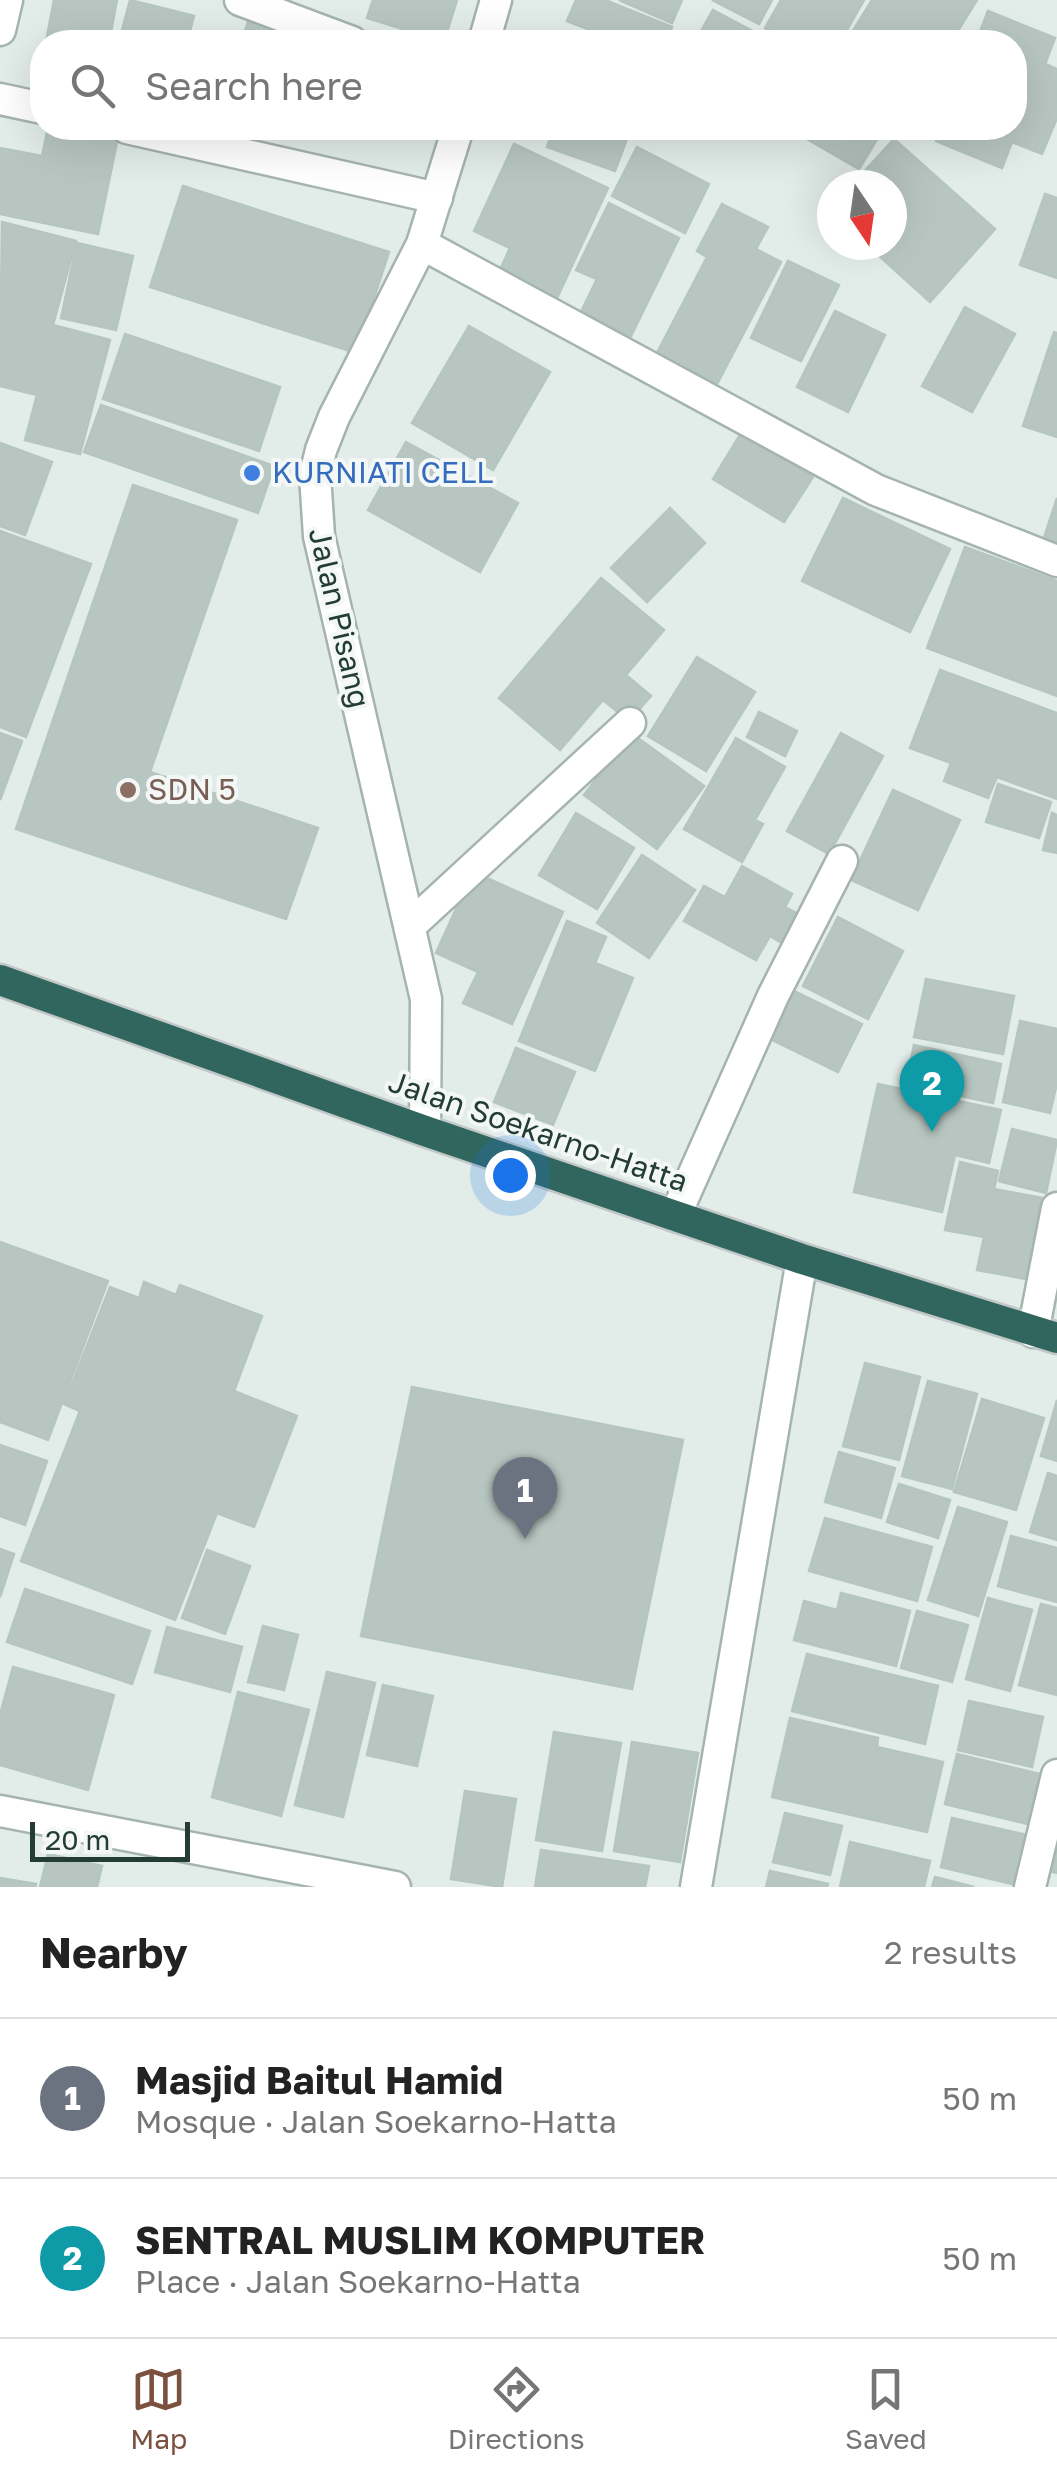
<!DOCTYPE html>
<html lang="en">
<head>
<meta charset="utf-8">
<style>
	body { margin:0; font-family:"Golos Text",sans-serif; background:#f6f6f6; color:#222 }
	.compass { position:absolute; left:817px; top:170px; width:90px; height:90px; border-radius:50%; background:#fff; box-shadow:0 10px 40px #0002; rotate:167deg }
	.scale { position:absolute; left:30px; bottom:25px; width:160px; box-sizing:border-box; padding-left:10px; border:5px solid #233c36; border-top:0; font-size:28px; line-height:35px; white-space:nowrap; color:#233c36; -webkit-text-stroke:8px #f3f8f6; paint-order:stroke }
	.you { position:absolute; left:510px; top:1175px; width:35px; height:35px; margin:-25px; border:8px solid #fff; border-radius:50%; background:#1a73e8; box-shadow:0 0 0 15px #1a73e833 }
	.badge { display:grid; place-items:center; width:65px; height:65px; border-radius:50%; background:#7c503e; color:#fff; font-size:32px; font-weight:700 }
	.pin { position:absolute; translate:-50% -82px; filter:drop-shadow(0 2px 5px #0008) }
	.pin::after { content:''; position:absolute; top:52px; width:35px; height:30px; background:inherit; clip-path:polygon(0 0,100% 0,50% 100%) }
	.list { margin:0; padding:0; list-style:none }
	h2 { display:flex; justify-content:space-between; align-items:center; height:130px; margin:0; padding:0 40px; font-size:42px }
	h2 small { font-size:32px; font-weight:400; color:#767676 }
	.list li { display:grid; grid-template-columns:65px 1fr auto; gap:30px; align-items:center; box-sizing:border-box; height:160px; padding:0 40px; border-top:2px solid #e0e0e0 }
	.list b { display:block; font-size:38px; white-space:nowrap }
	.list p { margin:0; font-size:32px; white-space:nowrap; color:#767676 }
	.list em { font-size:32px; font-style:normal; color:#767676 }
	.icon { flex:none; width:55px; height:55px; fill:none; stroke:currentColor; stroke-width:2; stroke-linecap:round; stroke-linejoin:round }
	.map { position:relative; flex:none; width:1057px; height:1887px; overflow:hidden }
	.search { position:absolute; background:#fff; box-shadow:0 10px 40px #0002; left:30px; right:30px; top:30px; height:110px; display:flex; align-items:center; gap:25px; box-sizing:border-box; padding:0 35px; border-radius:40px; color:#767676; font-size:38px }
	.sheet { height:450px; background:#fff }
	nav { display:flex; justify-content:space-around; align-items:center; box-sizing:border-box; height:140px; border-top:2px solid #e0e0e0; background:#fff; font-size:28px; color:#767676 }
	nav a { display:grid; justify-items:center; gap:5px }
	nav .on { color:#7c503e }
	.map>svg:first-child { display:block }
	.building { fill:#b8c6c1; stroke:#b5c5bf; stroke-width:2.5 }
	.lines { fill:none; stroke-linecap:round; stroke-linejoin:round }
	.minor-casing { stroke:#a5b4af; stroke-width:35 }
	.highway-casing { stroke:#c1c8c7; stroke-width:35 }
	.minor { stroke:#fff; stroke-width:30 }
	.highway { stroke:#30665d; stroke-width:30 }
	.shop-dot { fill:#3f7fe0; stroke:#f3f8f6; stroke-width:4 }
	.education-dot { fill:#8d6e63; stroke:#f3f8f6; stroke-width:4 }
	.labels { text-anchor:middle; stroke-width:8; stroke-linejoin:round; paint-order:stroke }
	.shop-label { font-size:30px; fill:#366cbe; stroke:#f3f8f6; text-anchor:start }
	.street-label { font-size:30px; fill:#233c36; stroke:#f3f8f6 }
	.education-label { font-size:30px; fill:#785e54; stroke:#f3f8f6; text-anchor:start }
</style>
</head>
<body>
<div class="map">
<svg width="1057" height="1887" viewBox="0 0 1057 1887">
	<rect width="100%" height="100%" fill="#e2ece8"/>
	<g class="building">
		<polygon points="54,0 117,0 109,42 46,42"/>
		<polygon points="130,0 194,16 187,42 119,42"/>
		<polygon points="373,0 457,0 444,42 367,18"/>
		<polygon points="576,0 605,0 672,27 666,42 621,42 567,21"/>
		<polygon points="619,0 682,0 672,23"/>
		<polygon points="712,0 772,0 759,24"/>
		<polygon points="781,0 864,0 840,42 790,42 765,28"/>
		<polygon points="872,0 977,0 951,42 846,42"/>
		<polygon points="255,2 381,42 241,42"/>
		<polygon points="713,10 773,42 695,42"/>
		<polygon points="988,11 1055,38 1045,64 1057,69 1057,118 1042,154 1012,142 1002,168 936,141 941,128 1014,128 1014,42 976,42"/>
		<polygon points="566,32 597,42 563,42"/>
		<polygon points="48,128 70,128 118,137 98,234 0,214 0,148 42,156"/>
		<polygon points="554,128 631,128 615,171 547,147"/>
		<polygon points="788,128 884,128 859,169"/>
		<polygon points="894,139 995,229 930,302 877,254 886,245 892,245 892,185 852,185"/>
		<polygon points="514,144 608,188 557,298 499,272 510,248 474,231"/>
		<polygon points="637,147 709,184 685,233 612,196"/>
		<polygon points="183,186 389,252 356,353 150,287"/>
		<polygon points="1045,194 1057,198 1057,278 1020,265"/>
		<polygon points="609,203 679,238 631,336 581,312 597,279 576,270"/>
		<polygon points="722,204 768,227 756,249 781,262 717,384 657,353 707,257 697,251"/>
		<polygon points="2,222 76,241 53,325 110,340 80,454 25,440 37,395 0,386"/>
		<polygon points="77,243 133,256 116,330 61,318"/>
		<polygon points="788,261 839,285 801,361 751,338"/>
		<polygon points="965,307 1015,334 972,412 922,386"/>
		<polygon points="835,311 885,335 848,412 797,387"/>
		<polygon points="469,326 550,372 493,470 412,423"/>
		<polygon points="1054,332 1057,333 1057,437 1023,426"/>
		<polygon points="125,334 280,387 259,451 103,399"/>
		<polygon points="101,405 274,466 258,513 84,452"/>
		<polygon points="741,433 813,477 784,522 713,479"/>
		<polygon points="406,442 518,503 480,572 368,510"/>
		<polygon points="0,443 52,462 25,535 0,526"/>
		<polygon points="133,485 237,520 150,772 318,828 286,919 16,829"/>
		<polygon points="843,498 950,549 910,632 802,581"/>
		<polygon points="1057,498 1057,552 1041,547"/>
		<polygon points="670,508 705,543 647,602 611,568"/>
		<polygon points="0,531 91,564 26,737 0,727"/>
		<polygon points="965,547 1057,581 1057,696 927,648"/>
		<polygon points="601,578 664,630 626,675 651,696 629,721 603,700 560,750 499,698"/>
		<polygon points="697,657 755,692 706,771 648,736"/>
		<polygon points="940,670 1057,713 1057,799 997,777 988,798 944,781 951,763 910,748"/>
		<polygon points="759,712 797,731 785,756 747,737"/>
		<polygon points="0,733 22,741 0,800"/>
		<polygon points="631,733 704,786 657,849 584,795"/>
		<polygon points="841,733 883,756 829,854 787,831"/>
		<polygon points="736,738 785,767 755,820 763,824 742,862 684,829"/>
		<polygon points="998,784 1051,802 1039,838 986,822"/>
		<polygon points="893,790 960,820 918,910 851,880"/>
		<polygon points="576,813 634,848 597,909 539,875"/>
		<polygon points="1052,813 1057,815 1057,853 1043,850"/>
		<polygon points="642,855 695,890 649,958 597,923"/>
		<polygon points="742,866 792,894 785,907 804,917 787,946 770,936 756,960 684,921 704,886 725,897"/>
		<polygon points="473,872 563,912 512,1024 463,1003 478,972 436,953"/>
		<polygon points="838,917 903,951 868,1019 803,986"/>
		<polygon points="567,921 606,937 595,963 633,978 595,1071 519,1041"/>
		<polygon points="926,979 1014,996 1003,1054 914,1037"/>
		<polygon points="790,989 862,1024 838,1072 766,1037"/>
		<polygon points="1020,1021 1057,1029 1057,1083 1050,1113 1003,1102"/>
		<polygon points="914,1045 1001,1064 993,1103 906,1084"/>
		<polygon points="516,1048 575,1072 553,1125 494,1102"/>
		<polygon points="878,1084 1001,1110 989,1163 955,1155 942,1212 854,1192"/>
		<polygon points="1012,1129 1057,1140 1046,1193 999,1181"/>
		<polygon points="960,1162 998,1171 994,1189 1042,1198 1026,1279 977,1270 984,1237 945,1230"/>
		<polygon points="0,1242 108,1281 48,1440 0,1422"/>
		<polygon points="144,1282 176,1295 180,1285 262,1316 234,1391 297,1416 254,1527 217,1513 175,1620 21,1561 80,1411 64,1404 110,1287 139,1298"/>
		<polygon points="865,1363 920,1377 899,1460 843,1446"/>
		<polygon points="928,1381 977,1394 952,1489 902,1476"/>
		<polygon points="412,1387 683,1440 632,1689 361,1636"/>
		<polygon points="982,1399 1044,1418 1016,1510 954,1492"/>
		<polygon points="1057,1400 1057,1461 1041,1456"/>
		<polygon points="0,1445 47,1461 25,1525 0,1516"/>
		<polygon points="839,1452 895,1468 881,1518 825,1502"/>
		<polygon points="1048,1473 1057,1476 1057,1540 1030,1532"/>
		<polygon points="899,1484 950,1500 938,1538 887,1522"/>
		<polygon points="958,1507 1007,1522 978,1616 928,1600"/>
		<polygon points="825,1518 932,1547 917,1601 809,1571"/>
		<polygon points="1011,1536 1057,1548 1057,1602 998,1586"/>
		<polygon points="0,1549 14,1554 0,1597"/>
		<polygon points="207,1550 250,1566 225,1634 182,1618"/>
		<polygon points="25,1589 150,1631 132,1684 7,1642"/>
		<polygon points="841,1593 910,1611 896,1666 794,1640 804,1601 837,1610"/>
		<polygon points="988,1598 1032,1610 1010,1691 966,1679"/>
		<polygon points="1041,1604 1057,1608 1057,1695 1019,1685"/>
		<polygon points="917,1611 968,1625 952,1682 901,1668"/>
		<polygon points="263,1626 298,1635 284,1690 248,1682"/>
		<polygon points="167,1627 242,1647 230,1692 155,1672"/>
		<polygon points="807,1654 938,1686 925,1744 792,1711"/>
		<polygon points="13,1667 114,1695 88,1790 0,1765 0,1715"/>
		<polygon points="327,1672 375,1683 343,1817 295,1805"/>
		<polygon points="383,1685 433,1696 417,1766 367,1755"/>
		<polygon points="238,1692 309,1710 281,1816 212,1797"/>
		<polygon points="969,1701 1043,1717 1032,1767 958,1750"/>
		<polygon points="790,1718 878,1738 877,1747 943,1762 927,1832 772,1797"/>
		<polygon points="554,1732 621,1743 602,1851 536,1840"/>
		<polygon points="632,1742 698,1753 680,1862 614,1851"/>
		<polygon points="957,1754 1044,1775 1032,1825 945,1804"/>
		<polygon points="465,1791 516,1799 502,1887 451,1879"/>
		<polygon points="785,1813 842,1826 830,1875 773,1862"/>
		<polygon points="952,1818 1040,1838 1024,1887 941,1867"/>
		<polygon points="1057,1831 1057,1873 1042,1869"/>
		<polygon points="850,1842 930,1861 924,1887 840,1887"/>
		<polygon points="541,1850 649,1866 645,1887 535,1887"/>
		<polygon points="48,1854 102,1866 97,1887 40,1887"/>
		<polygon points="770,1871 828,1884 827,1887 766,1887"/>
		<polygon points="935,1877 974,1887 932,1887"/>
		<polygon points="0,1878 36,1884 35,1887 0,1887"/>
	</g>
	<g class="lines">
		<g class="minor-casing">
			<g id="minor">
				<polyline points="240,0 352,42"/>
				<polyline points="0,30 7,0"/>
				<polyline points="484,42 496,0"/>
				<polyline points="0,99 42,108"/>
				<polyline points="127,128 437,198"/>
				<polyline points="422,244 876,490 1057,561"/>
				<polyline points="410,926 630,723"/>
				<polyline points="425,1131 426,999 319,536 315,475 321,450 334,417 422,244 458,128"/>
				<polyline points="675,1216 773,996 842,861"/>
				<polyline points="1033,1332 1057,1208"/>
				<polyline points="0,1811 395,1887"/>
				<polyline points="696,1887 802,1259"/>
				<polyline points="1030,1887 1057,1775"/>
			</g>
		</g>
		<g class="highway-casing">
			<polyline id="highway" points="0,980 425,1131 802,1259 1057,1338"/>
		</g>
		<use href="#minor" class="minor"/>
		<use href="#highway" class="highway"/>
	</g>
	<circle class="shop-dot" cx="252" cy="473" r="10"/>
	<circle class="education-dot" cx="128" cy="790" r="10"/>
	<g class="labels">
		<g class="shop-label">
			<text x="272" y="483">KURNIATI CELL</text>
		</g>
		<g class="street-label">
			<text transform="translate(339 618) rotate(77)" y="10">Jalan Pisang</text>
			<text transform="translate(538 1132) rotate(19)" y="10">Jalan Soekarno-Hatta</text>
		</g>
		<g class="education-label">
			<text x="148" y="800">SDN 5</text>
		</g>
	</g>
</svg>
<svg class="compass" viewBox="-18 -18 36 36"><path d="M0-13l5 13h-10z" fill="#e53935"/><path d="M0 13l5-13h-10z" fill="#767676"/></svg>
<div class="scale">20 m</div>
<div class="you"></div>
<div class="pin badge" style="left:525px;top:1539px;background:#6b7280">1</div>
<div class="pin badge" style="left:932px;top:1132px;background:#0f9aa8">2</div>
<div class="search"><svg class="icon" aria-label="search" viewBox="0 0 24 24"><circle cx="10" cy="10" r="6"/><path d="M15 15l6 6"/></svg>Search here</div>
</div>
<section class="sheet">
<h2>Nearby<small>2 results</small></h2>
<ul class="list">
<li><span class="badge" style="background:#6b7280">1</span><div><b>Masjid Baitul Hamid</b><p>Mosque · Jalan Soekarno-Hatta</p></div><em>50 m</em></li>
<li><span class="badge" style="background:#0f9aa8">2</span><div><b>SENTRAL MUSLIM KOMPUTER</b><p>Place · Jalan Soekarno-Hatta</p></div><em>50 m</em></li>
</ul>
</section>
<nav>
<a class="on"><svg class="icon" aria-label="map" viewBox="0 0 24 24"><path d="M3 6l6-2 6 2 6-2v14l-6 2-6-2-6 2zM9 4v14M15 6v14"/></svg>Map</a>
<a><svg class="icon" aria-label="directions" viewBox="0 0 24 24"><path d="M12 3l9 9-9 9-9-9zM9 14v-3h6M13 9l2 2-2 2"/></svg>Directions</a>
<a><svg class="icon" aria-label="saved" viewBox="0 0 24 24"><path d="M7 4h10v16l-5-4-5 4z"/></svg>Saved</a>
</nav>
</body>
</html>
